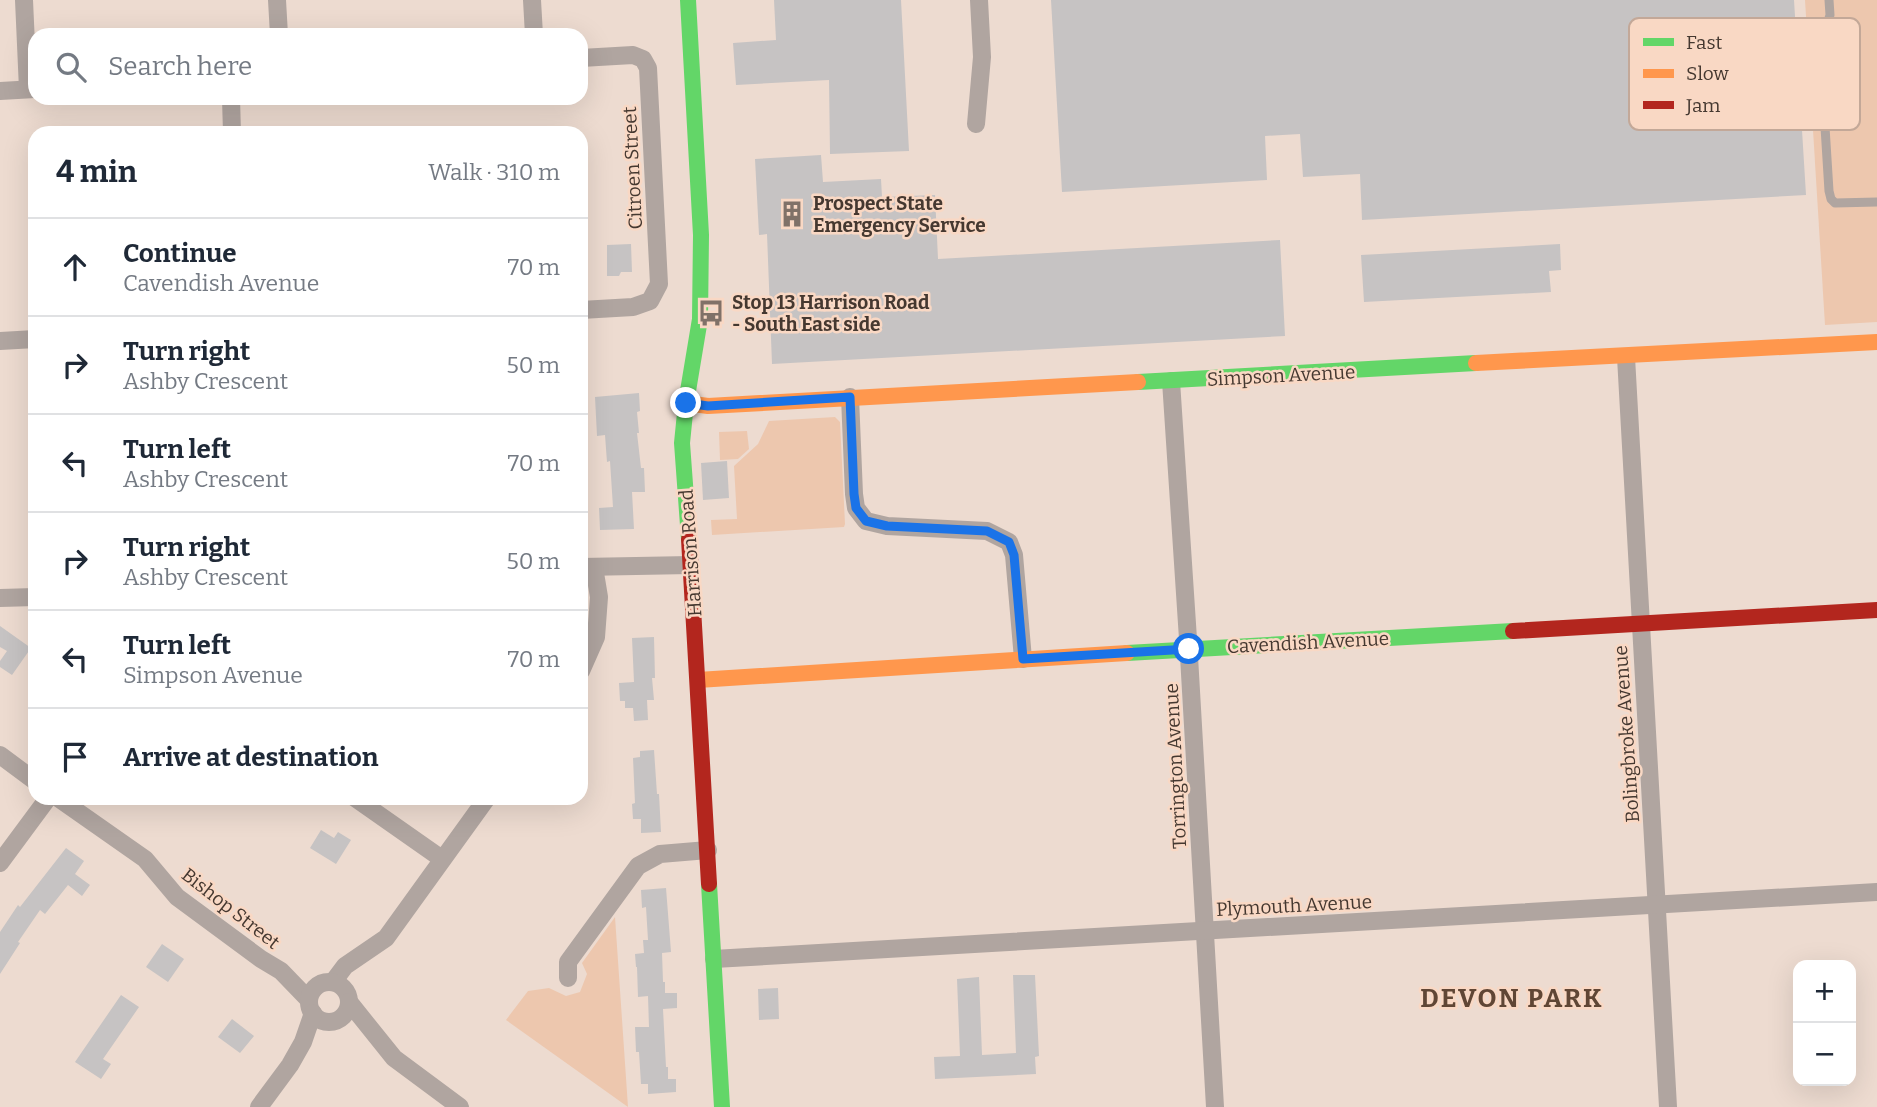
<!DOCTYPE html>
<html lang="en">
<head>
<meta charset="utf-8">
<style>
	body { margin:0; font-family:Bitter,serif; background:#f2f2f3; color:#1f2937 }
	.controls { position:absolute; right:21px; bottom:21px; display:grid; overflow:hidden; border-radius:14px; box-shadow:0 7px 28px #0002 }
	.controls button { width:63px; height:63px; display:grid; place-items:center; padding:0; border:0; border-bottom:2px solid #e0e1e3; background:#fff; color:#1f2937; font:35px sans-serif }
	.stop { position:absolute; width:21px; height:21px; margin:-16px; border:5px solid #1a73e8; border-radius:50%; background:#fff }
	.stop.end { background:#1a73e8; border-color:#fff; box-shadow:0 2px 7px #0008 }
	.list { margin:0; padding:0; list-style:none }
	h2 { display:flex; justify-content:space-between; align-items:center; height:91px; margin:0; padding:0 28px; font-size:30px }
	h2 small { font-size:23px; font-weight:400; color:#747a83 }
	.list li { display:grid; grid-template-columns:46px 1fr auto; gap:21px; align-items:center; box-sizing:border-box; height:98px; padding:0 28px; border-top:2px solid #e0e1e3 }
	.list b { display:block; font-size:26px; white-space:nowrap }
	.list p { margin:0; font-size:23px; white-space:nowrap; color:#747a83 }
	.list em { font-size:23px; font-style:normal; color:#747a83 }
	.icon { flex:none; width:38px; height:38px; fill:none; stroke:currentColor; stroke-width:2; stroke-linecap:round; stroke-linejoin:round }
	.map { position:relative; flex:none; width:1877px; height:1107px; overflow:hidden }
	.search { position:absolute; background:#fff; box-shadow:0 7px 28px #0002; left:28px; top:28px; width:560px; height:77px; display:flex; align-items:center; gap:18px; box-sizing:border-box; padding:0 24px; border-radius:21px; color:#747a83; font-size:26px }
	.panel { position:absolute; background:#fff; box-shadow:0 7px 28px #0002; left:28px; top:126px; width:560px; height:679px; border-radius:21px }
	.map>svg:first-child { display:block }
	.green { fill:#edc7ae }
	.building { fill:#c6c3c3 }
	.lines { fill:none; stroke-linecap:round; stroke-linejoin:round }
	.lane { stroke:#b0a5a0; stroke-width:9 }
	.street { stroke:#b0a5a0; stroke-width:18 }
	.fast { stroke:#63d668; stroke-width:16 }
	.slow { stroke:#ff974d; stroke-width:16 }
	.jam { stroke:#b3261e; stroke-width:16 }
	.route { stroke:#1a73e8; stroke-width:9 }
	.labels { text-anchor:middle; stroke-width:5; stroke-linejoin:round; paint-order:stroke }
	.street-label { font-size:19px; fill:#453830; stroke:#f9d8c4 }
	.poi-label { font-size:19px; font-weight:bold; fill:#453830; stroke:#f9d8c4; text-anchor:start }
	.district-label { font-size:26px; font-weight:bold; letter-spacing:2px; fill:#604635; stroke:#f9d8c4 }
	.key { fill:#f9d8c4; stroke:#c3a898; stroke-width:2 }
	.key-label { font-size:19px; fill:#453830 }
</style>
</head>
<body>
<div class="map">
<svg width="1877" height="1107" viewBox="0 0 1877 1107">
	<rect width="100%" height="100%" fill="#eddbd0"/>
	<g class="green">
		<polygon points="1805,0 1877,0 1877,322 1825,325"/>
		<polygon points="835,417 840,422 845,524 844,527 712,535 711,520 737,519 734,466 758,444 769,421"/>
		<polygon points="747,431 749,449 738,459 720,460 719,432"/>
		<polygon points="615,917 628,1107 506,1020 528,991 549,988 566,996 580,992 587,974 582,963"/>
	</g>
	<g class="building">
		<polygon points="774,0 901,0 909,151 830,154 829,80 736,85 733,43 776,40"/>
		<polygon points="1051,0 1794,0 1806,195 1362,220 1360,174 1303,177 1300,134 1265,136 1267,180 1062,192"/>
		<polygon points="821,155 823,182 881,179 882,197 935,195 938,259 1280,240 1285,336 772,364 767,234 759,235 755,159"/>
		<polygon points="631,244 632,272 621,272 619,276 607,276 607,245"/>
		<polygon points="1560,244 1561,270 1549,271 1551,292 1364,302 1361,255"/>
		<polygon points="639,393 640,411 637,412 639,433 637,433 641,468 644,468 645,492 632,492 634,529 600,530 599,508 613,507 610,461 607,462 605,435 597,436 595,397"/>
		<polygon points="727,461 729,498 703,500 701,463"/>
		<polygon points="0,626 31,648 12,675 0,667 0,661 7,651 0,647"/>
		<polygon points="654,637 655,678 652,678 654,700 647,700 648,720 634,721 633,708 625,708 625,701 620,701 619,683 634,682 632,638"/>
		<polygon points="654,750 657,794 659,794 661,832 641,833 641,819 633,819 632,804 635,803 633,758 640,757 640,751"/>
		<polygon points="321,830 334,838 338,832 351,840 336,864 310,848"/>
		<polygon points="66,848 84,861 75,874 90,885 82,896 68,885 45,914 40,910 18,942 20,943 0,974 0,932 18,905 20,907"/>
		<polygon points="666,888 671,952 662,953 663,982 665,982 665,993 677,993 677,1008 663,1009 666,1067 668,1067 668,1079 676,1079 676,1092 648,1094 648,1084 641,1084 639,1052 636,1052 635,1027 649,1027 648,996 638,997 637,967 636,967 635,954 644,953 643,940 648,940 646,907 642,908 641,890"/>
		<polygon points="162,944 184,959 168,982 146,967"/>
		<polygon points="1013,975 1035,975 1039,1056 1035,1057 1036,1074 935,1079 934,1057 960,1056 957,979 979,977 982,1055 1016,1053"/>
		<polygon points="778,988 779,1019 759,1020 758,989"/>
		<polygon points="121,995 139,1007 103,1059 111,1064 101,1079 75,1062"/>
		<polygon points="232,1019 254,1036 240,1053 218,1037"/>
	</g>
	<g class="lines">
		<polyline class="lane" points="1829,0 1830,15 1820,47 1829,191 1831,199 1835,203 1877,202"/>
		<g class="street">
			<polyline points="24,0 28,89"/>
			<polyline points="277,0 279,35"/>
			<polyline points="532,0 534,35"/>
			<polyline points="581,58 633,55 643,59 648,68 659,284 650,301 633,307 581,310"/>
			<polyline points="0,91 35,89"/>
			<polyline points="231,98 232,133"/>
			<polyline points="976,124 982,57 979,0"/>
			<polyline points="0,341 35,339"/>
			<polyline points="1626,357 1668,1107"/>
			<polyline points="1171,381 1188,639 1215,1107"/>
			<polyline points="850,397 854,494 856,508 866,521 887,526 987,531 1009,542 1014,555 1023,659"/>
			<polyline points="581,567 691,565"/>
			<polyline points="0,598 35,597"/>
			<polyline points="581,671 596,637 599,597 594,567"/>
			<polyline points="0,755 35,781"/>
			<polyline points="58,798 145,859 177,897 261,959 281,971 309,1000"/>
			<polyline points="355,798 442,859"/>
			<polyline points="0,863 48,798"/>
			<polyline points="714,959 1877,892"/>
			<polyline points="568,978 568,962 638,866 660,854 708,850"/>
			<polyline points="333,982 345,966 386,938 487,798"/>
			<circle cx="329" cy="1002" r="20"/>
			<polyline points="349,1002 394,1058 460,1107"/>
			<polyline points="259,1107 290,1065 303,1042 313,1013"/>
		</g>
		<g class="fast">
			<polyline points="688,0 701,235 700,319 686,403 682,443 689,539"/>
			<polyline points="1138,382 1476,363"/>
			<polyline points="1127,653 1513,631"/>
			<polyline points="709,884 722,1107"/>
		</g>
		<g class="slow">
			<polyline points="1476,363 1877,342"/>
			<polyline points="686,403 708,406 1138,382"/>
			<polyline points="698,680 1127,653"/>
		</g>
		<g class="jam">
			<polyline points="689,539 709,884"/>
			<polyline points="1513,631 1877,610"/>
		</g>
	</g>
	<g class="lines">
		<polyline class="route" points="686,403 708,406 850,397 854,494 856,508 866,521 887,526 987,531 1009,542 1014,555 1023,659 1189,649"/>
	</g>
	<defs>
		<g id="building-bare" transform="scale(2.1)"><path d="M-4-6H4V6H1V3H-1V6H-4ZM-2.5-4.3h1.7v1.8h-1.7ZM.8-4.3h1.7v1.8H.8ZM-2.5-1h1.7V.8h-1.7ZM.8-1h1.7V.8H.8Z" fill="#807168" stroke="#f9d8c4" stroke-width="2.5" paint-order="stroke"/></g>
		<g id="bus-bare" transform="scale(2.1)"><path d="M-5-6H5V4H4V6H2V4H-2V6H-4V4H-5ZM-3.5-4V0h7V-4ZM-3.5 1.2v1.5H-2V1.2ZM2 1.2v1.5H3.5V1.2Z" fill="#807168" stroke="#f9d8c4" stroke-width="2.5" paint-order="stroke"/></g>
	</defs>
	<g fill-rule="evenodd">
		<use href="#building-bare" x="792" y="214"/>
		<use href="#bus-bare" x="711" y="313"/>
	</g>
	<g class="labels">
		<g class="street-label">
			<text transform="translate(632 168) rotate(-93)" y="7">Citroen Street</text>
			<text transform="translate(1281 375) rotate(-3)" y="7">Simpson Avenue</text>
			<text transform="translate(690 553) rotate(-94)" y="7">Harrison Road</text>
			<text transform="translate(1308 642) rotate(-3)" y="7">Cavendish Avenue</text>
			<text transform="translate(1626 734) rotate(-94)" y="7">Bolingbroke Avenue</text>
			<text transform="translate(1175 766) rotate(-93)" y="7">Torrington Avenue</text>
			<text transform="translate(1294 905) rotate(-3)" y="7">Plymouth Avenue</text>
			<text transform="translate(231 908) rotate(38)" y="7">Bishop Street</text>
		</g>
		<g class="poi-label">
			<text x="813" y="210">Prospect State<tspan x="813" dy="22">Emergency Service</tspan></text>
			<text x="732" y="309">Stop 13 Harrison Road<tspan x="732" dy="22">- South East side</tspan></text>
		</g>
		<g class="district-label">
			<text x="1512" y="1007">DEVON PARK</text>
		</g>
	</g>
	<rect x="1629" y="18" width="231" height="112" rx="10" class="key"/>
	<rect x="1643" y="38" width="31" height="8" fill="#63d668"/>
	<rect x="1643" y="69" width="31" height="9" fill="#ff974d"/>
	<rect x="1643" y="101" width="31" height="8" fill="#b3261e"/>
	<g class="key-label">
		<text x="1686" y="49">Fast</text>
		<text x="1686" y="80">Slow</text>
		<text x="1686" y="112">Jam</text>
	</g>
</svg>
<div class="controls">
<button>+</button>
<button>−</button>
</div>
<div class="stop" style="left:1189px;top:649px"></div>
<div class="stop end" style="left:686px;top:403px"></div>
<div class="search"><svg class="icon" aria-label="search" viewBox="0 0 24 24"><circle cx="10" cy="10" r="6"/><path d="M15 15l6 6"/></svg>Search here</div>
<section class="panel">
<h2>4 min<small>Walk · 310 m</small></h2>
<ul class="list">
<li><svg class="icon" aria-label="ahead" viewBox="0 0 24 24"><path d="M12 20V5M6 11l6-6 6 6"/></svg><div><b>Continue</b><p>Cavendish Avenue</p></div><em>70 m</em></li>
<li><svg class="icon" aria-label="right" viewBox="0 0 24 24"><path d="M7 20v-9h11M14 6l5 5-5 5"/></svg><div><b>Turn right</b><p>Ashby Crescent</p></div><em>50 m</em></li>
<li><svg class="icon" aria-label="left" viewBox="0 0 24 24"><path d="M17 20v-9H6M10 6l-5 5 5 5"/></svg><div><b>Turn left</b><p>Ashby Crescent</p></div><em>70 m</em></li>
<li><svg class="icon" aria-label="right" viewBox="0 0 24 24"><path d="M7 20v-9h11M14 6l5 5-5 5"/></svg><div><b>Turn right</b><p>Ashby Crescent</p></div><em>50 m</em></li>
<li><svg class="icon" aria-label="left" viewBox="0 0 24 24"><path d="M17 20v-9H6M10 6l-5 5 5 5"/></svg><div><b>Turn left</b><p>Simpson Avenue</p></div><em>70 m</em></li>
<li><svg class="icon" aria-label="arrive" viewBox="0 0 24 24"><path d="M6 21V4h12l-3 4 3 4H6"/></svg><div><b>Arrive at destination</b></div></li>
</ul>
</section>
</div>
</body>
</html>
